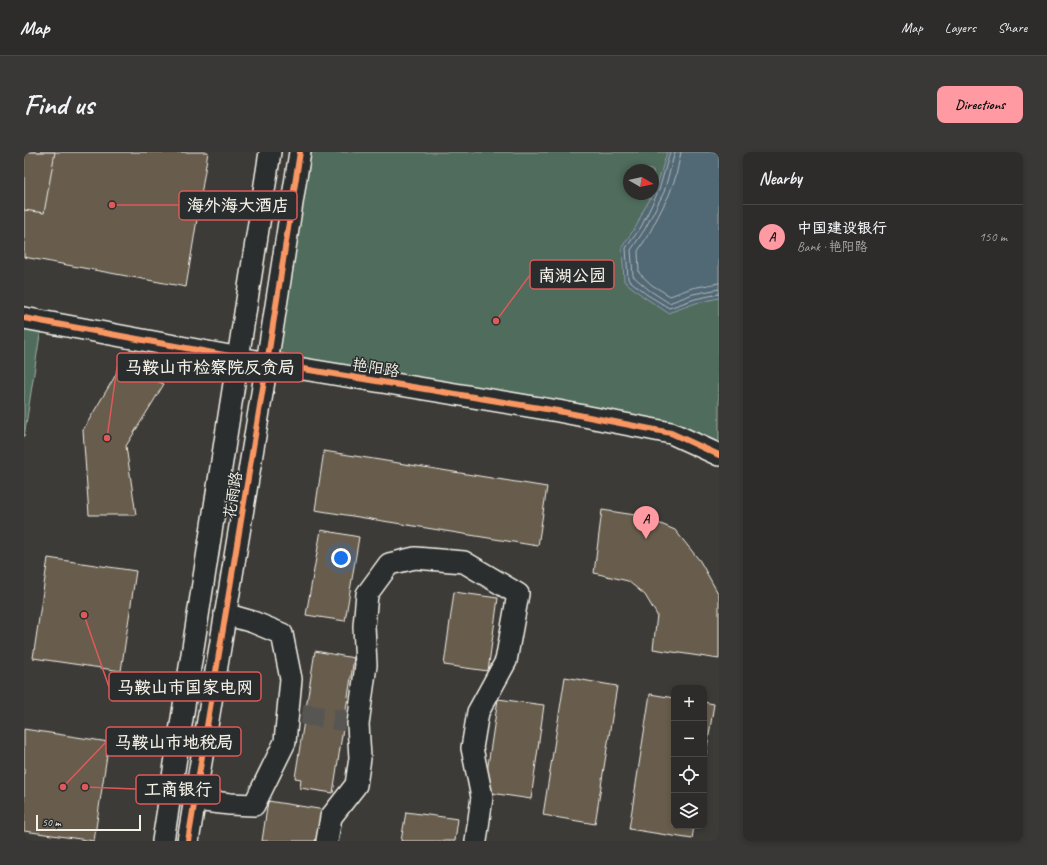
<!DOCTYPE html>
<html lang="en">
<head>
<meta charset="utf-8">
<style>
	body { margin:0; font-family:Caveat,"LXGW WenKai TC",sans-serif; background:#393836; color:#f1f3f6 }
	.controls { position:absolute; right:12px; bottom:12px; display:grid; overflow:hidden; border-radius:8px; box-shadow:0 2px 6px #0003 }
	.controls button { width:36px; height:36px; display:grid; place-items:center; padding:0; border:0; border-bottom:1px solid #484847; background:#2d2c2a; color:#f1f3f6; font:20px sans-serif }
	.compass { position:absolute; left:599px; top:12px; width:36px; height:36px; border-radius:50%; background:#2d2c2a; box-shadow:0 2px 6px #0003; rotate:99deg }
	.scale { position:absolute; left:12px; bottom:10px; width:105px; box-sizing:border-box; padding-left:4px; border:2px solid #f4f1e8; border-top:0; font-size:11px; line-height:14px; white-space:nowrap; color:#f4f1e8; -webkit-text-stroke:3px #2a2d2e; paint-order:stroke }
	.you { position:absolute; left:317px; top:406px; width:14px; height:14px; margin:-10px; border:3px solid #fff; border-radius:50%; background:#1a73e8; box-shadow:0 0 0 6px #1a73e833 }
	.badge { display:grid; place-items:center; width:26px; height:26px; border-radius:50%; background:#ff9aa2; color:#111; font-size:13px; font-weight:700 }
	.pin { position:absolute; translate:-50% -33px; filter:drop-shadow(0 1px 2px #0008) }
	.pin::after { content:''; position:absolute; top:21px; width:14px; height:12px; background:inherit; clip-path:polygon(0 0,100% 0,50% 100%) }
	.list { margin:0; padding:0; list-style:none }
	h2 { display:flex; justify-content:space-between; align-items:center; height:52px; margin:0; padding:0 16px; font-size:17px }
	h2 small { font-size:13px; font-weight:400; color:#a7a7a8 }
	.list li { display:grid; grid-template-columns:26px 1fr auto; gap:12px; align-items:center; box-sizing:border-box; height:64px; padding:0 16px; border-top:1px solid #484847 }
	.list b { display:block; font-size:15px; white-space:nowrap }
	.list p { margin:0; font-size:13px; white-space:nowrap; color:#a7a7a8 }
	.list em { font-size:13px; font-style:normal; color:#a7a7a8 }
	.icon { flex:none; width:22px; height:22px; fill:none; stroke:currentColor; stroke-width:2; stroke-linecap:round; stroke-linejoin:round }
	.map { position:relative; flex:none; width:695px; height:689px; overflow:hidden; border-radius:8px }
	header { display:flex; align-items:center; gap:24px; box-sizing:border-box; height:56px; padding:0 20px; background:#2d2c2a; border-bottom:1px solid #484847 }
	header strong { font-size:19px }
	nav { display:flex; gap:22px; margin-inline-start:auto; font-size:14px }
	.intro { display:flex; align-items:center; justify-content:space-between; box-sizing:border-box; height:96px; padding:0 24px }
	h1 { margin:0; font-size:28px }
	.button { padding:10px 18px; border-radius:8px; background:#ff9aa2; color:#111; font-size:14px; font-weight:700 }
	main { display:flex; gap:24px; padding:0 24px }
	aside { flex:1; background:#2d2c2a; border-radius:8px; box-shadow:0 2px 6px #0003 }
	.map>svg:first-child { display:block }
	.green { fill:#506c5c; stroke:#a2aea2; fill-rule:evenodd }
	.water { fill:#516775; stroke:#929ea3 }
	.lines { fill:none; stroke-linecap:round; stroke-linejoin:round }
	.shore { stroke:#b3baba; stroke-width:1 }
	.building { fill:#675d4e; stroke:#f4f1e8 }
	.minor-tunnel { stroke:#585652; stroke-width:21; stroke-dasharray:21 10; stroke-linecap:butt }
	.minor-casing { stroke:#f4f1e8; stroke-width:24 }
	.minor { stroke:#2a2d2e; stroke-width:21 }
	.cycleway-casing { stroke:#2a2d2e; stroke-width:8 }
	.cycleway { stroke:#f99763; stroke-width:6 }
	.labels { text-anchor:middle; stroke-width:3; stroke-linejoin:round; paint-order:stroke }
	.street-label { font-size:16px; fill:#f4f1e8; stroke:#2a2d2e }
	.leader { fill:none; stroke:#de5a58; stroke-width:1.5 }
	.callout-dot { fill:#de5a58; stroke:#2a2d2e; stroke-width:1.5 }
	.callout { fill:#2a2d2e; stroke:#de5a58; stroke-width:1.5 }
	.callout-label { font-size:17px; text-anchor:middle; font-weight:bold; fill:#f4f1e8 }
</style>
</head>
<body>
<header>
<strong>Map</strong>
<nav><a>Map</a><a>Layers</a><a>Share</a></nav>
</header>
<div class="intro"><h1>Find us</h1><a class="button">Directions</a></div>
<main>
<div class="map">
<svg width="695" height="689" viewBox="0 0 695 689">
	<rect width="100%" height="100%" fill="#3c3b38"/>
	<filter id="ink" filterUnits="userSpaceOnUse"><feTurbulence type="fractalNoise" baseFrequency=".025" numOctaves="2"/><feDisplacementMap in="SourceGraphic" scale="8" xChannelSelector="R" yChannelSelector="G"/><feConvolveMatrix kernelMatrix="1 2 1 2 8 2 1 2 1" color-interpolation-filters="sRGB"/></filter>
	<g filter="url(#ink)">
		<g class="green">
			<path d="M276 0H695V298L243 211ZM605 18H629V42H605Z"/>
			<polygon points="0,166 18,170 0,285"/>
		</g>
		<polygon class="water" points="643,0 695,0 695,146 672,151 644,161 620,145 600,129 598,95 613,73 619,59 632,37"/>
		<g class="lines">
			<g class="shore">
				<polyline points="646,0 635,38 617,75 602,96 604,127 622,142 645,156 671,147 695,142"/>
				<polyline points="651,0 640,40 621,77 607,98 609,124 625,138 645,151 669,142 695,137"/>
				<polyline points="657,0 652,24 645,43 626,80 614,99 615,121 628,133 646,144 668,136 695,131"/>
			</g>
		</g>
		<g class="building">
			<polygon points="0,0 184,0 162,135 0,105"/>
			<polygon points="0,0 31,0 20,61 0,58"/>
			<polygon points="97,214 140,232 102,294 112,363 65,363 59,278"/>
			<polygon points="300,299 523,335 514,394 291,358"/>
			<polygon points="578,358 618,364 651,378 676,409 695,443 695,507 629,497 633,463 621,443 604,429 570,421"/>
			<polygon points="297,378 335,385 321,469 282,463"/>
			<polygon points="24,406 112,419 97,519 9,506"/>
			<polygon points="430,440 474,446 464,519 420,513"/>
			<polygon points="291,499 330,506 309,641 276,636 277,627 271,626"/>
			<polygon points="541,525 593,534 571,672 519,663"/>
			<polygon points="626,542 650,546 650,674 670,674 668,687 605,677"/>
			<polygon points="474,547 520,553 507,647 460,640"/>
			<polygon points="680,550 690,552 680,614"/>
			<polygon points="0,577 85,590 70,689 0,679"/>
			<polygon points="244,649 301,658 297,689 238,689"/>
			<polygon points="382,660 434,667 431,689 377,689"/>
		</g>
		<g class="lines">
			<polyline class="minor-tunnel" points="278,562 322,569"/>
			<g class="minor-casing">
				<g id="minor">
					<polyline points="0,166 243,211 534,259 647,281 695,303"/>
					<polyline points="171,648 206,652 230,653 261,590 267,527 258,482 229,470 201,462"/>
					<polyline points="139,689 246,0"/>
					<polyline points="164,689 243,211 276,0"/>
					<polyline points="303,689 307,665 332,633 336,606 334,572 342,513 340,474 343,442 365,412 391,406 440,410 494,442 482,509 454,560 448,596 458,645 452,689"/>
				</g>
			</g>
			<use href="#minor" class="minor"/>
			<g class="cycleway-casing">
				<g id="cycleway">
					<polyline points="0,166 243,211 534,259 647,281 695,303"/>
					<polyline points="164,689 243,211 276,0"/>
				</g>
			</g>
			<use href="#cycleway" class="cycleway"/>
		</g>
	</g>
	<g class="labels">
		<g class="street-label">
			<text transform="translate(352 215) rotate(9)" y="6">艳阳路</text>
			<text transform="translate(208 343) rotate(-81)" y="6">花雨路</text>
		</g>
	</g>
	<path class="leader" d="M88 53L155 53M472 169L506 123M83 286L93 215M60 463L85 535M39 635L82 590M61 635L112 637"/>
	<g class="callout-dot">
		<circle cx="88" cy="53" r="4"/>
		<circle cx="472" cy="169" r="4"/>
		<circle cx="83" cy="286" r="4"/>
		<circle cx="60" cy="463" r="4"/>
		<circle cx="39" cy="635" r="4"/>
		<circle cx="61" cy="635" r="4"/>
	</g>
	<g class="callout">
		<rect x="155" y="39" width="118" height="29" rx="4"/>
		<rect x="506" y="108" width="84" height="29" rx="4"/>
		<rect x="93" y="201" width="186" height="29" rx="4"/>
		<rect x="85" y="520" width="152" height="29" rx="4"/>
		<rect x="82" y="575" width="135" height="29" rx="4"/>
		<rect x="112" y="623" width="84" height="29" rx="4"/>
	</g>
	<g class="callout-label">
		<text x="214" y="59">海外海大酒店</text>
		<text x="548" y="129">南湖公园</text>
		<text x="186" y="221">马鞍山市检察院反贪局</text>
		<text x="161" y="541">马鞍山市国家电网</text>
		<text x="150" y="596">马鞍山市地税局</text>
		<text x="154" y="643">工商银行</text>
	</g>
</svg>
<div class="controls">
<button>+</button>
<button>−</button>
<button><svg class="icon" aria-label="locate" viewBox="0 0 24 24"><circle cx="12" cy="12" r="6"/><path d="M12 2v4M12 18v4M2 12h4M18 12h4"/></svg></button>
<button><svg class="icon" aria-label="layers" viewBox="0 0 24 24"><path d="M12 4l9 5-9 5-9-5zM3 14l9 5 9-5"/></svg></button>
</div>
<svg class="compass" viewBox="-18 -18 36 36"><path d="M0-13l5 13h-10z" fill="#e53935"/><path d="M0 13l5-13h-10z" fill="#a7a7a8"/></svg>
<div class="scale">50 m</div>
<div class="you"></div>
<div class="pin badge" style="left:622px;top:387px">A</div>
</div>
<aside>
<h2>Nearby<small></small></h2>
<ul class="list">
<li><span class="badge">A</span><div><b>中国建设银行</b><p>Bank · 艳阳路</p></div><em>150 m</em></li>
</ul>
</aside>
</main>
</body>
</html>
